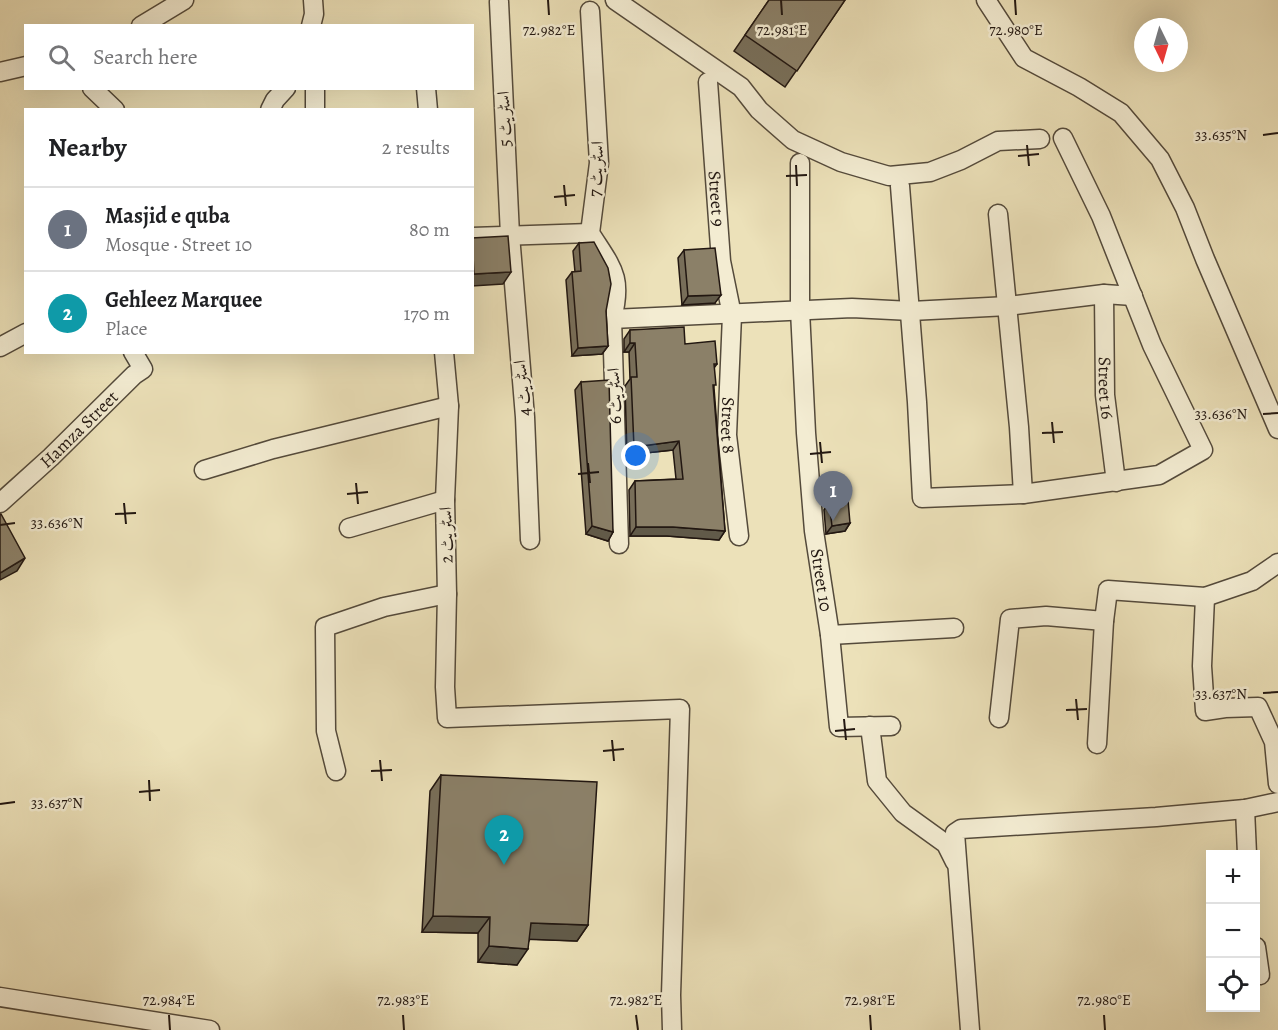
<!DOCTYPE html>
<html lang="en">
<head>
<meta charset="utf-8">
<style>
	body { margin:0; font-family:Alegreya,Amiri,serif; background:#f2f2f2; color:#202124 }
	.controls { position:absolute; right:18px; bottom:18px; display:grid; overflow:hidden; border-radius:0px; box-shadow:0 6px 24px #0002 }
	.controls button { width:54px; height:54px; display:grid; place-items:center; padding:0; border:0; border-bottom:2px solid #e0e0e0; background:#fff; color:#202124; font:30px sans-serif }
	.compass { position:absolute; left:1134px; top:18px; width:54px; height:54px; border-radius:50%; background:#fff; box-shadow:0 6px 24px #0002; rotate:175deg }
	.you { position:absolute; left:636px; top:456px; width:21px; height:21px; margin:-15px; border:4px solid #fff; border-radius:50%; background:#1a73e8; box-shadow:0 0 0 9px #1a73e833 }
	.badge { display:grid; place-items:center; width:39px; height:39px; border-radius:50%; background:#ea580c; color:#fff; font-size:20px; font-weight:700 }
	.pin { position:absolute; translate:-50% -50px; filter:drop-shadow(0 2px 3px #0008) }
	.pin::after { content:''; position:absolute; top:32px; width:21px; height:18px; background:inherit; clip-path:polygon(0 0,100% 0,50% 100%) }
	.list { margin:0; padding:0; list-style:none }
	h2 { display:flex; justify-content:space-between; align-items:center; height:78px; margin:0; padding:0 24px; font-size:26px }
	h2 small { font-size:20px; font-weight:400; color:#757577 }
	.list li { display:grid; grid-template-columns:39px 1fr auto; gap:18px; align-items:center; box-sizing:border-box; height:84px; padding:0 24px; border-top:2px solid #e0e0e0 }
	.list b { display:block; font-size:22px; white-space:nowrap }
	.list p { margin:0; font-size:20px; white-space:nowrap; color:#757577 }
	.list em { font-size:20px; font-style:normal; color:#757577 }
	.icon { flex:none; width:33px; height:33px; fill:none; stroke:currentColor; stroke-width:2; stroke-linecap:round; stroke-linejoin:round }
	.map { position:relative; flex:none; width:1278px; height:1030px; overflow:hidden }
	.search { position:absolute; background:#fff; box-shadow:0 6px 24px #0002; left:24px; top:24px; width:450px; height:66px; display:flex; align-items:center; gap:15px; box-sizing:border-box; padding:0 21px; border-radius:0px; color:#757577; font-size:22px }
	.panel { position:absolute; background:#fff; box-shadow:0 6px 24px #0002; left:24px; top:108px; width:450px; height:246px; border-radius:0px }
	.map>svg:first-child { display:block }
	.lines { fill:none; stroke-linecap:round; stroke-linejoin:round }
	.street-casing { stroke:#544a3b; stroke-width:21 }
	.street { stroke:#f3ecd2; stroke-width:18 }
	.wall { fill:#786e59; stroke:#221711; stroke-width:1.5 }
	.shaded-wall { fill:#615a49; stroke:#221711; stroke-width:1.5 }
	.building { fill:#8b8068; stroke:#221711; stroke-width:1.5 }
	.ticks { fill:none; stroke:#221711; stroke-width:2 }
	.labels { text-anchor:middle; stroke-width:5; stroke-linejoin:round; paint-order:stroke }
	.street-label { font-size:18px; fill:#221711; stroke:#f3ecd2 }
	.ticks-label { font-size:15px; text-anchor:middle; fill:#221711; stroke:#f3ecd2; stroke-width:5; stroke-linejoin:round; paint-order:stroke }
</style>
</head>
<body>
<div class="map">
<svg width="1278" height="1030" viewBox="0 0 1278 1030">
	<rect width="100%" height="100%" fill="#ece1b9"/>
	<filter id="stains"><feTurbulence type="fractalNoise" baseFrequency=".00333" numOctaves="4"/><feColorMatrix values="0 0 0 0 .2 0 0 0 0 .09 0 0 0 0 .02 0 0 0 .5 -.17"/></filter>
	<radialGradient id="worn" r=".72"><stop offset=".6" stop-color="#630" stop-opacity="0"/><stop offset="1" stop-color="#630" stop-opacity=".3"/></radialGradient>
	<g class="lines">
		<g class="street-casing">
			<g id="street">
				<polyline points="615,0 741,87 759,110 793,140 841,162 889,176 930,172 961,160 998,141 1040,139"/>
				<polyline points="986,0 1024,58 1079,87 1121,113 1160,159 1185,208 1205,259 1278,429"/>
				<polyline points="499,2 510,235 525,417 530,540"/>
				<path d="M590 11 599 163 590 233C612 268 623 276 612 319L619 544"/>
				<polyline points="141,26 184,0"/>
				<polyline points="311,26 314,14 313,0"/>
				<polyline points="0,72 26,66"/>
				<path id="s1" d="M708 82 721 261 732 315 727 435 739 536"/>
				<polyline points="92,88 115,110"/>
				<polyline points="315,88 315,110"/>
				<polyline points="426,88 428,110"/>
				<polyline points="270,110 275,100 286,88"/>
				<path id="s2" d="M800 163V310L806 433 814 531 830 635 839 727 891 726"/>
				<polyline points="900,186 917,402 922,498 1023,494 1159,475 1203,450 1152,345 1101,216 1063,138"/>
				<polyline points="998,214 1019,427 1023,494"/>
				<polyline points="472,237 590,233"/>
				<path id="s3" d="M1104 294 1105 395 1116 482"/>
				<polyline points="612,319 852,308 911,311 1008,306 1104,294 1133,296"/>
				<polyline points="0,347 26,333"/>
				<polyline points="444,352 449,406 445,500 447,594 445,687 447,718 680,709 671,995 672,1030"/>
				<polyline points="204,470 273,449 449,406"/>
				<path id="s4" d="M0 503 51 457 134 375 143 369 133 352"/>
				<polyline points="349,528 445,500"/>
				<polyline points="1205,597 1202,666 1205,711 1225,708 1258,707 1274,742 1278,784"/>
				<polyline points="830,635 954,628"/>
				<polyline points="999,718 1010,619 1046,616 1104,621 1108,590 1205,597 1252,581 1278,563"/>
				<polyline points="870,726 877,781 903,813 946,844 955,862"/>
				<polyline points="1097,744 1104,621"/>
				<polyline points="336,771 326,731 325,627 384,607 447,594"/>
				<polyline points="1245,809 1247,854"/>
				<polyline points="1256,947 1260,975"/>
				<polyline points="0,997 210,1030"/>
				<polyline points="970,1030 955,833 961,829 1156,817 1245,809 1278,802"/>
			</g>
		</g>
		<use href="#street" class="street"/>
	</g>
	<g class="wall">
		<polygon points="769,0 845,0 785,87 734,51"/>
		<polygon points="579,243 606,311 608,346 602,354 572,356 566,280 572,272 575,272 573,251"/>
		<polygon points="684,250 715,303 682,305 678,258"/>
		<polygon points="630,330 685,344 717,364 714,368 714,388 725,531 719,540 667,536 630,536 629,490 635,481 676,479 673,450 627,455 625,386 630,379 629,352 624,352 624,339"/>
		<polygon points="581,382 613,532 608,541 586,534 575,390"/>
		<polygon points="829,502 850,523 845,531 826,534 824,510"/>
		<polygon points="441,775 588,925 577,941 530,939 517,965 478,962 478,933 422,932 430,791"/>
	</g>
	<g class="shaded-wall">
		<polygon points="511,272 503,284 472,286 472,276 474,274"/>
		<polygon points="721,295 715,303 682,305 688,296"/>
		<polygon points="630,343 635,343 629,352 624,352"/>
		<polygon points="608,346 602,354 572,356 578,348"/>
		<polygon points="679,441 673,450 627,455 634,447"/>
		<polygon points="850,523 845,531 826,534 832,526"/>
		<polygon points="592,526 613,532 608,541 586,534"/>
		<polygon points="636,527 673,527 725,531 719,540 667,536 630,536"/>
		<polygon points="25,558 17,571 0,580 0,573"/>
		<polygon points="433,916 490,917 478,933 422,932"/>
		<polygon points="531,923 588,925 577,941 520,939"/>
		<polygon points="489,946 528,949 517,965 478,962"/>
	</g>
	<g class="building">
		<polygon points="769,0 845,0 797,71 745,35"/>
		<polygon points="508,236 511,272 474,274 472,238"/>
		<polygon points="594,242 608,268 611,284 606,311 608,346 578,348 572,272 581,271 579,243"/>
		<polygon points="715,248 721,295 688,296 684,250"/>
		<polygon points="684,327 685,344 715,341 717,364 714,364 716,385 713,385 725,531 673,527 636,527 635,481 683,479 679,441 634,447 631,377 637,377 635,343 630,343 630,330"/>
		<polygon points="609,380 613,532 592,526 581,382"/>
		<polygon points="848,500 850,523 832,526 829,502"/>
		<polygon points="0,514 1,514 25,558 0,573"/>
		<polygon points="441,775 597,782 588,925 531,923 528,949 489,946 490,917 433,916"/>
	</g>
	<path class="ticks" d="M548 0 549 15M781 0 782 15M1015 0 1016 15M1263 135 1278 133M1027 145 1029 166M1018 156 1039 154M796 165 797 186M786 176 807 175M564 185 566 206M554 197 575 195M1263 414 1278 413M1052 422 1054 443M1042 433 1063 432M820 442 822 463M810 454 831 452M588 463 590 483M578 474 599 472M356 483 358 504M347 494 368 492M124 503 126 524M115 514 136 513M0 525 15 523M1263 693 1278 692M1076 699 1078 720M1066 710 1087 709M844 719 846 740M835 731 855 729M612 740 614 761M603 751 624 749M380 760 382 781M371 771 392 770M149 780 150 801M139 792 160 790M0 804 15 802M169 1015 170 1030M403 1015 404 1030M636 1015 638 1030M870 1015 871 1030M1104 1015 1105 1030"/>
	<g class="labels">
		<g class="street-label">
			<text transform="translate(504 119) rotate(-92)" y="6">اسٹریٹ 5</text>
			<text transform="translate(596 169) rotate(-87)" y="6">اسٹریٹ 7</text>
			<text dy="6" stroke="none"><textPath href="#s1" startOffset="117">Street 9</textPath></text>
			<text transform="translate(522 388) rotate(-95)" y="6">اسٹریٹ 4</text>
			<text dy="6" stroke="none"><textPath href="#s3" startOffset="94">Street 16</textPath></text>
			<text transform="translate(614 396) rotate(-92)" y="6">اسٹریٹ 6</text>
			<text dy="6" stroke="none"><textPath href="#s1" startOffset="345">Street 8</textPath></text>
			<text dy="6" stroke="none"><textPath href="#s4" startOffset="108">Hamza Street</textPath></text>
			<text transform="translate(446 535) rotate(-91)" y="6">اسٹریٹ 2</text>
			<text dy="6" stroke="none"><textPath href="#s2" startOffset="418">Street 10</textPath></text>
		</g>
	</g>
	<g class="ticks-label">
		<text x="549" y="35">72.982°E</text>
		<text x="782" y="35">72.981°E</text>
		<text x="1016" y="35">72.980°E</text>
		<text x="1221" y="140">33.635°N</text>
		<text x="1221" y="419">33.636°N</text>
		<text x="57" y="528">33.636°N</text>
		<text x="1221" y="699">33.637°N</text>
		<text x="57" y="808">33.637°N</text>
		<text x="169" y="1005">72.984°E</text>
		<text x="403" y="1005">72.983°E</text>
		<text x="636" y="1005">72.982°E</text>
		<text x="870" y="1005">72.981°E</text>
		<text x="1104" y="1005">72.980°E</text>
	</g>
	<rect width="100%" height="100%" filter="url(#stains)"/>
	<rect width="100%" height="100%" fill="url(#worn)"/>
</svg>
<div class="controls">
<button>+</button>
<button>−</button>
<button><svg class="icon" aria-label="locate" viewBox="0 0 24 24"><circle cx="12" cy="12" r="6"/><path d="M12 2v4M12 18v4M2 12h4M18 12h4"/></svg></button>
</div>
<svg class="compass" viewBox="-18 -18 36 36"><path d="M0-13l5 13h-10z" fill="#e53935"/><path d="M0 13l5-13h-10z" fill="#757577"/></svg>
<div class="you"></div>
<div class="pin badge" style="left:833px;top:521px;background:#6b7280">1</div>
<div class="pin badge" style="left:504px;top:865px;background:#0f9aa8">2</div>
<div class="search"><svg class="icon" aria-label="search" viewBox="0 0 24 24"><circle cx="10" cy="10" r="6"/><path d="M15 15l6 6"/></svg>Search here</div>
<section class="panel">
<h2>Nearby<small>2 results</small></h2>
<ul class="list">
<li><span class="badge" style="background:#6b7280">1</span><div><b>Masjid e quba</b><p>Mosque · Street 10</p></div><em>80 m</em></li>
<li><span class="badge" style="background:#0f9aa8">2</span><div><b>Gehleez Marquee</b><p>Place</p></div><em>170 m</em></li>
</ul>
</section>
</div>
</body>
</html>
